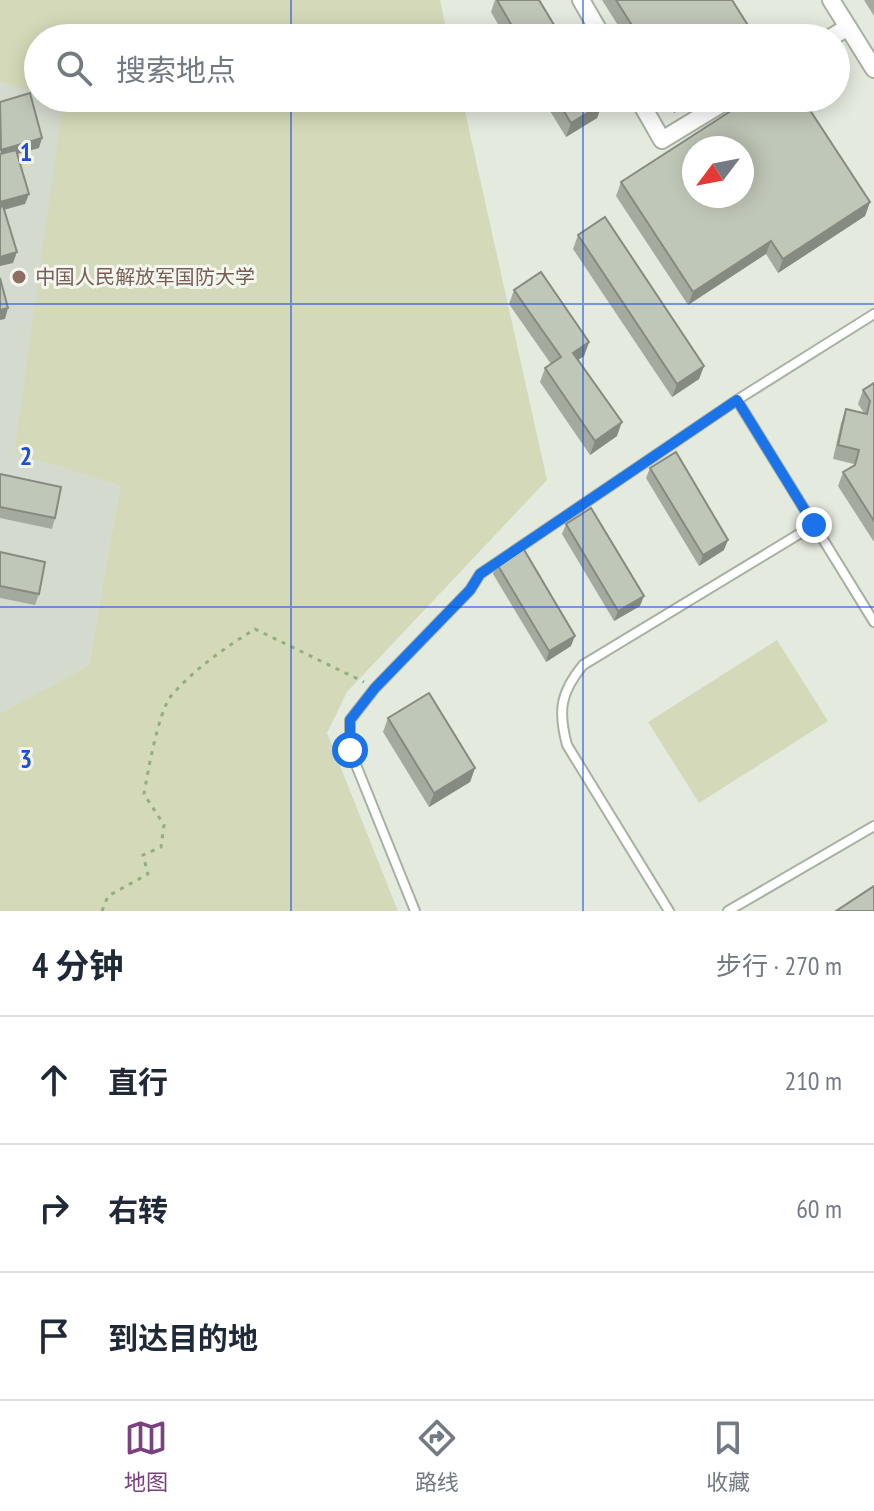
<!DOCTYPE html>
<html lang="zh">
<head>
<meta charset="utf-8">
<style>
	body { margin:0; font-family:"PT Sans Narrow","Noto Sans SC",sans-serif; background:#f2f2f3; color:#1f2937 }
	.compass { position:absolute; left:682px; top:136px; width:72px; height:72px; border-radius:50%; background:#fff; box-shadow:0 4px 20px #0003; rotate:238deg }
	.stop { position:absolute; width:24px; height:24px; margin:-18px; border:6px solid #1a73e8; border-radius:50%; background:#fff }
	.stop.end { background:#1a73e8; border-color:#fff; box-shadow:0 2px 8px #0008 }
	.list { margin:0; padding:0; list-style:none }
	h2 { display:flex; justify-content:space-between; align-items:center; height:104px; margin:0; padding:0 32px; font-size:34px }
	h2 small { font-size:26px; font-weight:400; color:#747a83 }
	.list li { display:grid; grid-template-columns:52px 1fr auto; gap:24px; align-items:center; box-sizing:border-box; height:128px; padding:0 32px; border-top:2px solid #e0e1e3 }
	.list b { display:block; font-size:30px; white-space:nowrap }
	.list em { font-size:26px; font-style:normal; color:#747a83 }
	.icon { flex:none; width:44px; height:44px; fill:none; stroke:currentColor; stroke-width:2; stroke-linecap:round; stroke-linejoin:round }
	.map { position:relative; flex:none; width:874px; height:911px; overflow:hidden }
	.search { position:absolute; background:#fff; box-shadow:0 4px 20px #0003; left:24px; right:24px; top:24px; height:88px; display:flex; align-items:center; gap:20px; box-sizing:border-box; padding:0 28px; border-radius:44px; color:#747a83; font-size:30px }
	.sheet { height:488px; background:#fff }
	nav { display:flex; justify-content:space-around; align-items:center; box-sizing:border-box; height:112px; border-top:2px solid #e0e1e3; background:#fff; font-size:22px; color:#747a83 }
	nav a { display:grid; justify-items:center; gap:4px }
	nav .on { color:#7b407f }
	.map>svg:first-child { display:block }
	.built { fill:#d4dace }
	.green { fill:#d4dab9 }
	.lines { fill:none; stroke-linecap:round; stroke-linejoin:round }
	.lane-casing { stroke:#a9b1a2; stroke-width:12 }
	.street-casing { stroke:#a9b1a2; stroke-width:20 }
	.path { stroke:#93ac81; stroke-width:3; stroke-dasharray:4 6; stroke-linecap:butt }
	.lane { stroke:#fff; stroke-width:8 }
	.street { stroke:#fff; stroke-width:16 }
	.wall { fill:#a4ab9e }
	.shaded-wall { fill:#868b81 }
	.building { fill:#bfc7b8; stroke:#868b81; stroke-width:2; fill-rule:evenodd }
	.route { stroke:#1a73e8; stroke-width:10 }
	.grid { fill:none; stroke:#1d4ed8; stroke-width:2; stroke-opacity:0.55 }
	.education-dot { fill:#8d6e63; stroke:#f4f7f0; stroke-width:3 }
	.labels { text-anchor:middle; stroke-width:6; stroke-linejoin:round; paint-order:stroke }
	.education-label { font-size:20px; fill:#785e54; stroke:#f4f7f0; text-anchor:start }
	.grid-label { font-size:26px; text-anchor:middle; font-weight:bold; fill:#1d4ed8; stroke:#f4f7f0; stroke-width:6; stroke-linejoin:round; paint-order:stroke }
</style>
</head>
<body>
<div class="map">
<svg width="874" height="911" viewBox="0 0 874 911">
	<rect width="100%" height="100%" fill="#e5eadf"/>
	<polygon class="built" points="0,82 38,94 38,98 64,102 14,453 120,484 89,665 0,713"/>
	<g class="green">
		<polygon points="0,0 440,0 448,38 38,38 38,94 0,82"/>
		<polygon points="51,98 462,98 547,480 347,692 327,733 398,911 0,911 0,713 89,665 120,485 14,453 63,102"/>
		<polygon points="777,640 828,721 699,803 648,722"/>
	</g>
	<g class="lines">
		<g class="lane-casing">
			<g id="lane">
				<polyline points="874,314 737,400 874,622"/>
				<polyline points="415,911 350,750 350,720 375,688 470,590 480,574 737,400"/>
				<path d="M669 911 567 745C558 711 560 693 583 665L814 525"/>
				<polyline points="728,911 874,826"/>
			</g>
		</g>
		<g class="street-casing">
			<g id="street">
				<polyline points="581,0 603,38"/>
				<polyline points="831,0 874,69"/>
				<polyline points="830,38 848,27"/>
				<polyline points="638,98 662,140 731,98"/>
			</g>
		</g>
		<path class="path" d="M102 911 108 896 148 874 143 855 161 847 164 825 144 794C148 771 158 713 171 696 194 669 226 647 255 629L364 682"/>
		<use href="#lane" class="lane"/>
		<use href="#street" class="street"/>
	</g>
	<g class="wall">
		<polygon points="495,0 539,0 562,38 506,38 491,12"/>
		<polygon points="602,0 732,0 756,38 626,38"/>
		<polygon points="864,0 874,0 874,16"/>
		<polygon points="542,98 598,98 602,104 597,118 566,137"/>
		<polygon points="664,98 698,98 674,113"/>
		<polygon points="621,182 870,202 865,216 778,273 766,254 688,305 616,196"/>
		<polygon points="578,235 704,366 699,379 672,397 573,249"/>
		<polygon points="514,290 589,342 584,356 578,360 617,436 590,455 540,382 545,368 551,364 509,304"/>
		<polygon points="874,383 874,542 838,486 843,472 853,466 854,464 833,459 841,423 846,409 864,413 858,404 863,390"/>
		<polygon points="650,468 724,550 699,566 646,478"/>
		<polygon points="0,474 55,518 52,529 0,518"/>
		<polygon points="566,524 640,606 614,621 562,534"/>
		<polygon points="0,552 39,594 35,605 0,598"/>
		<polygon points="497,564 571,646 546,662 493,574"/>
		<polygon points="388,718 475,768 470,782 429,807 383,732"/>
	</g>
	<g class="shaded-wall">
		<polygon points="681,98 698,98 674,113 679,99"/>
		<polygon points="602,104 597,118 566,137 571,123"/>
		<polygon points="42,138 39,148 0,159 1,150"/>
		<polygon points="29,194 25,204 0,211 0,202"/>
		<polygon points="870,202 865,216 778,273 783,259"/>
		<polygon points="771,241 766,254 688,305 693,292"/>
		<polygon points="17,252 13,263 0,266 0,257"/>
		<polygon points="8,308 5,319 0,320 0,310"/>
		<polygon points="589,342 584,356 568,367 573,353"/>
		<polygon points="704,366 699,379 672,397 677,384"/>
		<polygon points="622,422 617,436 590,455 595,441"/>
		<polygon points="728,540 724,550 699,566 703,555"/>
		<polygon points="644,596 640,606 614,621 618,611"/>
		<polygon points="575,636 571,646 546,662 549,651"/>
		<polygon points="475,768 470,782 429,807 434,793"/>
	</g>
	<g class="building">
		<polygon points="497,0 539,0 562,38 519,38"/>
		<polygon points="616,0 732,0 756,38 640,38"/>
		<polygon points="30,93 42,138 1,150 0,102"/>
		<polygon points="556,98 598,98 602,104 571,123"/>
		<path d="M751 98H802L870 202 783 259 771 241 693 292 621 182ZM694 148H742V196H694Z"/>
		<polygon points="16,150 29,194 0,202 0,154"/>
		<polygon points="3,206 17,252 0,257 0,207"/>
		<polygon points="605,217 704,366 677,384 578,235"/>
		<polygon points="541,272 589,342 573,353 622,422 595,441 545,368 561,357 514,290"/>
		<polygon points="0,278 8,308 0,310"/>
		<polygon points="874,383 874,521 843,472 855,465 859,450 838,445 846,409 867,414 870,401 863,390"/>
		<polygon points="676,452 728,540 703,555 650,468"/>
		<polygon points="0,474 61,487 55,518 0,507"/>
		<polygon points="591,508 644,596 618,611 566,524"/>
		<polygon points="523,548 575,636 549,651 497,564"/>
		<polygon points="0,552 45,562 39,594 0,586"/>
		<polygon points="429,693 475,768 434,793 388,718"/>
		<polygon points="874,886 874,911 836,911"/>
	</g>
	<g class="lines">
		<polyline class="route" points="350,750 350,720 375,688 470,590 480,574 737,400 814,525"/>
	</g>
	<path class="grid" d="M291 0V38M583 0V38M291 98V911M583 98V911M0 304H874M0 607H874"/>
	<circle class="education-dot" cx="19" cy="277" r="8"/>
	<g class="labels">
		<g class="education-label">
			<text x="35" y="284">中国人民解放军国防大学</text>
		</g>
	</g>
	<g class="grid-label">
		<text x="26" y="161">1</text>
		<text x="26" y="465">2</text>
		<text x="26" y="768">3</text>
	</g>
</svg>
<svg class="compass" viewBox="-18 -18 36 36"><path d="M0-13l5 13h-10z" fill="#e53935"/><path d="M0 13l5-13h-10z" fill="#747a83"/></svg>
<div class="stop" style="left:350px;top:750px"></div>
<div class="stop end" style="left:814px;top:525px"></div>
<div class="search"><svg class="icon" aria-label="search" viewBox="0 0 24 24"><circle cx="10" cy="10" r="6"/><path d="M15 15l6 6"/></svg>搜索地点</div>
</div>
<section class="sheet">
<h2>4 分钟<small>步行 · 270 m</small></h2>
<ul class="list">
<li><svg class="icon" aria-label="ahead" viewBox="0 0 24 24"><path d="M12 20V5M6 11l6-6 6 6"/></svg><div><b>直行</b></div><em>210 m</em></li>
<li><svg class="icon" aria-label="right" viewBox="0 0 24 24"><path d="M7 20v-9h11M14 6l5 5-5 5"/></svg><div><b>右转</b></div><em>60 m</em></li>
<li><svg class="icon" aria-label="arrive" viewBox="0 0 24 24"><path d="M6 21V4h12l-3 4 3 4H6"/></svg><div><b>到达目的地</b></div></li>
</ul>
</section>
<nav>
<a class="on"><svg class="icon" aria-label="map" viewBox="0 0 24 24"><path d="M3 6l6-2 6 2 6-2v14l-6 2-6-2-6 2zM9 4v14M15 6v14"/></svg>地图</a>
<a><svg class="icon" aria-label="directions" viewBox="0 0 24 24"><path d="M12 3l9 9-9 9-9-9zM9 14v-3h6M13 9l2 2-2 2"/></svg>路线</a>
<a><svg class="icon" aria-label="saved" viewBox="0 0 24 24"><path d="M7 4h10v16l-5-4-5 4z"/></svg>收藏</a>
</nav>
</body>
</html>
